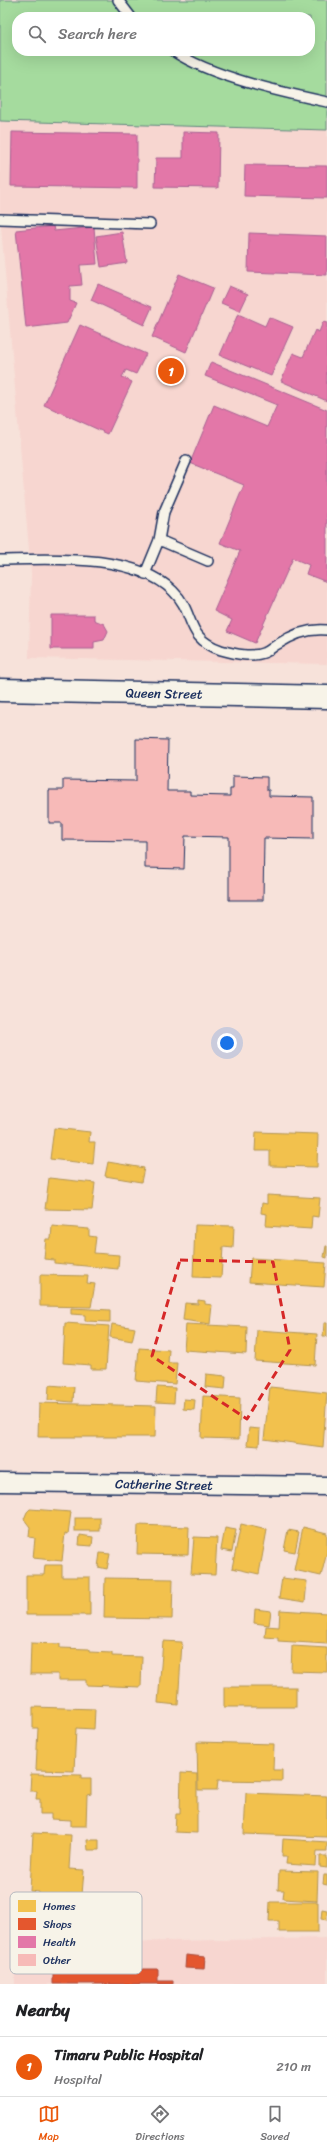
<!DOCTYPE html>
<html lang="en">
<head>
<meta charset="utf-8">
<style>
	body { margin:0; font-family:Sriracha,sans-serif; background:#f6f6f6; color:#202124 }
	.you { position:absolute; left:227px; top:1043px; width:14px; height:14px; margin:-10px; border:3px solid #fff; border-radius:50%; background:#1a73e8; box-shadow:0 0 0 6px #1a73e833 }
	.badge { display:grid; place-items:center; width:26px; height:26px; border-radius:50%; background:#ea580c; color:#fff; font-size:13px; font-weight:700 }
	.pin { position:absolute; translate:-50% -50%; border:2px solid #fff; box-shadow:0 1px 4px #0006 }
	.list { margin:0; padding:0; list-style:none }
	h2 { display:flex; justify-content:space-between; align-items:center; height:52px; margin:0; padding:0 16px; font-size:17px }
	h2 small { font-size:13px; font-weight:400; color:#757577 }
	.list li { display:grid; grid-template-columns:26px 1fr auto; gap:12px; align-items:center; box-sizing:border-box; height:60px; padding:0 16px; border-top:1px solid #e0e0e0 }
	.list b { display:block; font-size:15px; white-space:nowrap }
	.list p { margin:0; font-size:13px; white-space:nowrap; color:#757577 }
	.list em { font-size:13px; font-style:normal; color:#757577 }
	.icon { flex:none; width:22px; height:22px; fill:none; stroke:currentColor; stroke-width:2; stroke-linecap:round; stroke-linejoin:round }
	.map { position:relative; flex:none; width:327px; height:1984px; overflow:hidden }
	.search { position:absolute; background:#fff; box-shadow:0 4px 16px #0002; left:12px; right:12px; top:12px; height:44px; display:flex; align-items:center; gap:10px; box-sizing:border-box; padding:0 14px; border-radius:16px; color:#757577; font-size:15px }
	.sheet { height:112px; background:#fff }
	nav { display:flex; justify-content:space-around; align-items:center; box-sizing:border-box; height:56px; border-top:1px solid #e0e0e0; background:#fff; font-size:11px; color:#757577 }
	nav a { display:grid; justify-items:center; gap:2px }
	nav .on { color:#ea580c }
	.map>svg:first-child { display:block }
	.built { fill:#f7d6d0 }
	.green { fill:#a5db9e; stroke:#60857e; fill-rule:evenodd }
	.homes { fill:#f2c14e; stroke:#b29553 }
	.shops { fill:#e4572e; stroke:#a84b3c }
	.health { fill:#e377a8; stroke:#a76192 }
	.building { fill:#f7bab8; stroke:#1b2f5e }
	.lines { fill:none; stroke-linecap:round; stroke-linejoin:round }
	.lane-casing { stroke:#1b2f5e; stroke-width:12 }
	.street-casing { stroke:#1b2f5e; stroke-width:21 }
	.secondary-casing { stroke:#1b2f5e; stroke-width:25 }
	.lane { stroke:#f7f3e8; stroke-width:9 }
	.street { stroke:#f7f3e8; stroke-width:18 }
	.secondary { stroke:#f7f3e8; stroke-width:22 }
	.marked { fill:none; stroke:#d62828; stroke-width:3; stroke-dasharray:8 5; stroke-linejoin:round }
	.labels { text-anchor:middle; stroke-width:4; stroke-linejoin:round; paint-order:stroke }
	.street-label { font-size:13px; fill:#1b2f5e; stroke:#f7f3e8 }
	.key { fill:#f7f3e8; stroke:#b5b8bf; stroke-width:1 }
	.key-label { font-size:11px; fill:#1b2f5e }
</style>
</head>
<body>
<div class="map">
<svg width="327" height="1984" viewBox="0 0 327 1984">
	<rect width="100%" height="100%" fill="#f7e2da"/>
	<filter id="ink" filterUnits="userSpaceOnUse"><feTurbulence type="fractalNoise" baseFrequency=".025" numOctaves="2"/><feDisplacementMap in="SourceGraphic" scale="8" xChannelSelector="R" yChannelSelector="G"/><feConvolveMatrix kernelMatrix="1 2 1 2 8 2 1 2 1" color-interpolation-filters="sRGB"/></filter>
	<g filter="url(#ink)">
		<g class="built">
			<polygon points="0,121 327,130 327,664 29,658 31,573 0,215"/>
			<polygon points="327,1938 327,1984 15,1984 15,1944"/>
		</g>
		<path class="green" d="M0 0H327V130L0 121ZM17 17H310V51H17Z"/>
		<g class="homes">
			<polygon points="54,1128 90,1132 89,1142 95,1142 93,1164 50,1159"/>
			<polygon points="256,1132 318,1134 317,1167 270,1166 270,1151 255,1151"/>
			<polygon points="108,1162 144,1168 141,1182 105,1176"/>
			<polygon points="49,1178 95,1183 92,1210 45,1209"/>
			<polygon points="267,1195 320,1198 318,1217 312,1216 311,1229 266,1226 267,1214 261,1213 262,1203 267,1204"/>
			<polygon points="195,1225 234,1226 233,1248 223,1247 221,1278 193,1277"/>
			<polygon points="52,1226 89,1229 89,1236 96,1237 94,1253 119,1255 118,1269 54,1263 54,1260 44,1259 46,1239 51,1239"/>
			<polygon points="326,1246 327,1246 327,1258 324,1257"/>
			<polygon points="251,1258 326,1263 324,1287 249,1282"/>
			<polygon points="40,1275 88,1276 87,1283 95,1284 91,1307 40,1306"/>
			<polygon points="198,1300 205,1301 205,1304 212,1305 210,1324 183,1320 185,1303 198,1304"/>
			<polygon points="71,1308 110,1310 110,1322 85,1321 85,1315 71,1314"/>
			<polygon points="65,1323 109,1326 106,1369 91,1369 91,1365 63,1363"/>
			<polygon points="324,1323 327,1323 327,1336 323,1336"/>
			<polygon points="112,1324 135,1328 132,1341 110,1337"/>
			<polygon points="186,1324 247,1327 246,1354 184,1350"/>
			<polygon points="257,1330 317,1334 315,1365 255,1361"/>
			<polygon points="139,1348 169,1350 168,1363 177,1363 175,1384 136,1381"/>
			<polygon points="206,1374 226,1376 225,1389 205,1387"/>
			<polygon points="49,1385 74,1387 73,1402 48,1400"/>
			<polygon points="157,1387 175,1388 174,1403 156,1402"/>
			<polygon points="270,1387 327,1393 323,1447 264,1439"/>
			<polygon points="203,1396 240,1398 239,1439 201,1438"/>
			<polygon points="184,1399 195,1400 194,1410 183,1409"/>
			<polygon points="39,1403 156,1406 155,1437 38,1437"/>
			<polygon points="249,1428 260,1429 259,1446 247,1445"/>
			<polygon points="30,1509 71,1512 68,1534 65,1533 62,1561 33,1558 35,1538 29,1537 30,1527 24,1519 27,1512"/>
			<rect x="75" y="1518" width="25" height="13"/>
			<polygon points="241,1524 267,1530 259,1574 232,1568"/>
			<polygon points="138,1525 189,1527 188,1555 137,1554"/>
			<polygon points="303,1527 327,1533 327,1552 321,1576 294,1570"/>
			<polygon points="225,1528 236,1530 232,1552 221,1550"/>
			<polygon points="288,1530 299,1532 295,1552 284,1550"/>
			<polygon points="80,1535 93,1537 92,1546 79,1545"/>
			<polygon points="194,1537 217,1538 215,1575 191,1574"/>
			<polygon points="100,1553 110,1554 107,1569 98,1567"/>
			<polygon points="45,1565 62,1565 62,1577 90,1577 90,1615 26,1615 26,1575 44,1575"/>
			<polygon points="105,1578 173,1579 172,1619 104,1618"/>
			<polygon points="282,1578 307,1581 305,1602 279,1598"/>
			<polygon points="255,1609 271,1611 269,1625 254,1623"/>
			<polygon points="280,1610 327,1613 327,1644 278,1641 278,1638 265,1637 266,1626 279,1627"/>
			<polygon points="163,1641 182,1642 178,1705 158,1703"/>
			<polygon points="31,1643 60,1644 60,1648 89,1649 89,1652 112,1653 112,1656 142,1657 141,1687 86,1685 86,1680 58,1680 58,1674 30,1674"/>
			<polygon points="292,1646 327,1648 327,1672 291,1671"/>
			<rect x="224" y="1687" width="72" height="20"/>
			<polygon points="33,1707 95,1709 94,1729 76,1728 74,1771 36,1770 38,1728 33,1728"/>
			<polygon points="197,1742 274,1744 273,1770 282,1770 282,1781 218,1780 217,1790 198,1790"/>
			<polygon points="181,1773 197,1774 197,1833 175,1832 176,1814 180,1814"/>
			<polygon points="31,1774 81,1775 81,1778 91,1778 91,1794 87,1795 86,1826 71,1826 71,1820 51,1819 51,1814 40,1814 40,1799 36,1799 37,1791 30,1791"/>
			<polygon points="246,1793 327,1796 327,1837 244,1834"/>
			<polygon points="33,1833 71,1835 69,1869 84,1870 82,1895 66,1894 66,1903 38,1901 39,1892 30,1891"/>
			<polygon points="283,1839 327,1842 327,1851 317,1851 316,1866 286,1864 287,1856 282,1856"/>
			<polygon points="87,1840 99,1840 99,1850 88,1850"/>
			<polygon points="320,1856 327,1856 327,1868 320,1867"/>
			<polygon points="279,1871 318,1872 317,1901 283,1899 284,1890 278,1890"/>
			<polygon points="324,1875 327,1875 327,1885 323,1884"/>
			<polygon points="270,1902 318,1902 318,1932 279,1932 279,1921 269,1921"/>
			<polygon points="322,1909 327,1910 327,1920 321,1919"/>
		</g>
		<g class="shops">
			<polygon points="186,1955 205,1957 204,1969 185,1968"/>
			<polygon points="53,1969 158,1969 158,1981 173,1981 173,1984 53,1984"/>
		</g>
		<g class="health">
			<polygon points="12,132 137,134 137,188 11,186"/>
			<polygon points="183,132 219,133 218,188 155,187 156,158 183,158"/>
			<polygon points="245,165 327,166 327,198 244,196"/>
			<polygon points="53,226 54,231 94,227 97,264 80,265 82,285 70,286 70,301 76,303 67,323 26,328 16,230"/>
			<polygon points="122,232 127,263 101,267 96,236"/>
			<polygon points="249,233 327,236 327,275 248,272"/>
			<polygon points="179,274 213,288 186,352 152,337"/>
			<polygon points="98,284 152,307 144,325 91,300"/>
			<polygon points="229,286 248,294 240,311 221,303"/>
			<polygon points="238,314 265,326 269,317 293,327 271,376 220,355"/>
			<polygon points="323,322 327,323 327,401 281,381 293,353 303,357 315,330 319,332"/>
			<polygon points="80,325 146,354 136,374 126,370 122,377 132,382 108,434 44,405"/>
			<polygon points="211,362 327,410 327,582 306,574 309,565 293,558 255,643 227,631 232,620 214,611 240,551 220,543 244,485 190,463 214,405 267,427 277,405 205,376"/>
			<polygon points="51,615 94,615 94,620 104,624 108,631 104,640 94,642 94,649 51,649"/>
		</g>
		<polygon class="building" points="136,739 168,740 167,791 190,791 190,795 230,796 230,789 233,789 233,776 267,777 267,790 269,790 269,796 313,797 313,839 264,838 263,900 229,900 229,837 185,836 184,869 145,868 145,841 62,840 62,823 49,823 49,790 63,790 63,780 136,781"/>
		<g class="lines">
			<g class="lane-casing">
				<g id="lane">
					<polyline points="118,0 131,17"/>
					<path d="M173 51C212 77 281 92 327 102"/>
					<polyline points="0,219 150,224"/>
					<polyline points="159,540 208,561"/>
					<path d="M0 560C51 559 134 553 173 591 196 613 184 638 221 650 235 654 252 658 266 652 270 650 274 646 278 644 293 634 309 628 327 630"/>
					<polyline points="145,574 159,540 164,512 186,461"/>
				</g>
			</g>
			<g class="street-casing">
				<polyline id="street" points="0,1482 327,1486"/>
			</g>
			<g class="secondary-casing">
				<polyline id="secondary" points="0,690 327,697"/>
			</g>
			<use href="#lane" class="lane"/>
			<use href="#street" class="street"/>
			<use href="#secondary" class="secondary"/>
		</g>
	</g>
	<path class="marked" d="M180 1260 273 1262 290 1350 247 1419 152 1356Z"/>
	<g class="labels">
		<g class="street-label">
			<text transform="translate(164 693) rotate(1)" y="5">Queen Street</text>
			<text transform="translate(164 1484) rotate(1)" y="5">Catherine Street</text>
		</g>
	</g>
	<rect x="10" y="1892" width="132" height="82" rx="6" class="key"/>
	<rect x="18" y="1900" width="18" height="12" fill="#f2c14e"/>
	<rect x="18" y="1918" width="18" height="12" fill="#e4572e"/>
	<rect x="18" y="1936" width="18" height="12" fill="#e377a8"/>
	<rect x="18" y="1954" width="18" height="12" fill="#f7bab8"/>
	<g class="key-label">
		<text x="43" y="1910">Homes</text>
		<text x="43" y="1928">Shops</text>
		<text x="43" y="1946">Health</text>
		<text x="43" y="1964">Other</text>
	</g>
</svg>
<div class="you"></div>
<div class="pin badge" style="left:171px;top:371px">1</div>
<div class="search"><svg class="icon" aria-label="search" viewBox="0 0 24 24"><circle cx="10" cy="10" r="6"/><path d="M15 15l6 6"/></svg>Search here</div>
</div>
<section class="sheet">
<h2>Nearby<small></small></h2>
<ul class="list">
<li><span class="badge">1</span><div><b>Timaru Public Hospital</b><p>Hospital</p></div><em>210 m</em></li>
</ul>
</section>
<nav>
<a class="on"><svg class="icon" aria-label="map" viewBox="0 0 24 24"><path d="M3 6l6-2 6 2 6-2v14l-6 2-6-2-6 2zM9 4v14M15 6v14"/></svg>Map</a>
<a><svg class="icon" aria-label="directions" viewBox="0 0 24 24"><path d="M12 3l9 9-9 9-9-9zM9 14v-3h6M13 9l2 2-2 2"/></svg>Directions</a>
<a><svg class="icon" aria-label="saved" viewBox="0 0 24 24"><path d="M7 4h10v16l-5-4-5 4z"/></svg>Saved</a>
</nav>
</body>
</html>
